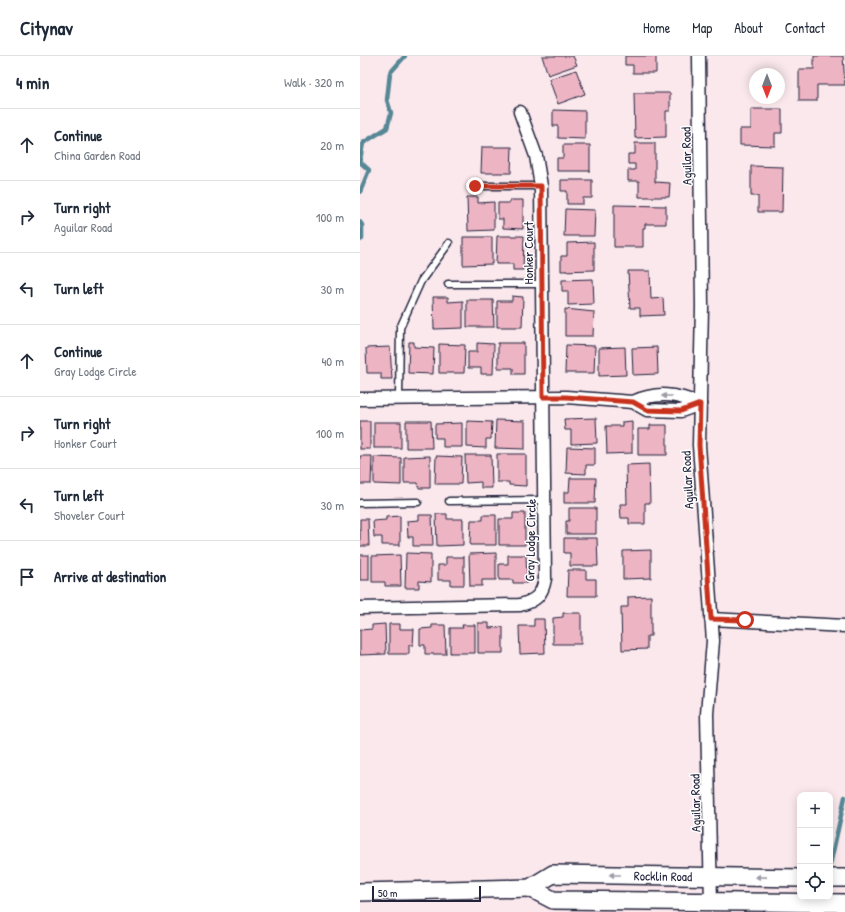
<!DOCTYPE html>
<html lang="en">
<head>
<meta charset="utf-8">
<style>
	body { margin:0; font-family:"Patrick Hand",sans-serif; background:#f2f2f3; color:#1f2937 }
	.controls { position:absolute; right:12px; bottom:12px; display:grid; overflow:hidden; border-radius:8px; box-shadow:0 2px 10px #0003 }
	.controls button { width:36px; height:36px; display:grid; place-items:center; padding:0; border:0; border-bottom:1px solid #e0e1e3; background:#fff; color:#1f2937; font:20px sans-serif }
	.compass { position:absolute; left:389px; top:12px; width:36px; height:36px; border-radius:50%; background:#fff; box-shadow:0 2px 10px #0003; rotate:180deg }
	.scale { position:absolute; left:12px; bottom:10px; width:109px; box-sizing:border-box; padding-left:4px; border:2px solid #22223b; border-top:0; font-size:11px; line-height:14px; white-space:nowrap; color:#22223b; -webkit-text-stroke:3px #fff; paint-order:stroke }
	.stop { position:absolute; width:12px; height:12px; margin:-9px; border:3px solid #c8321e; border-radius:50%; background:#fff }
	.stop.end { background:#c8321e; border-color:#fff; box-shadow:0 1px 4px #0008 }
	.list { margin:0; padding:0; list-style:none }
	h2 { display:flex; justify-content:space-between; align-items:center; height:52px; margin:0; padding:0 16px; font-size:17px }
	h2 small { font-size:13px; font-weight:400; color:#747a83 }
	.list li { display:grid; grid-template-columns:26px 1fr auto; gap:12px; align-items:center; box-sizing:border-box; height:72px; padding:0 16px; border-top:1px solid #e0e1e3 }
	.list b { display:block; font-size:15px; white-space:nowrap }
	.list p { margin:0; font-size:13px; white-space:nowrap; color:#747a83 }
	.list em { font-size:13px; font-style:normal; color:#747a83 }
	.icon { flex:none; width:22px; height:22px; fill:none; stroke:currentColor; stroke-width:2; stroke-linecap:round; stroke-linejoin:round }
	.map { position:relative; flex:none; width:485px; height:856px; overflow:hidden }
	header { display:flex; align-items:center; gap:24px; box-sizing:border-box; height:56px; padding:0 20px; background:#fff; border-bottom:1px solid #e0e1e3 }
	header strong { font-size:19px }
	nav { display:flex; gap:22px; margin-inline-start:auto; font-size:14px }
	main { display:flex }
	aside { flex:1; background:#fff }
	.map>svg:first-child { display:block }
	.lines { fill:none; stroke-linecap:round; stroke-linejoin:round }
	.stream { stroke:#568794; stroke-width:4.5 }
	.building { fill:#edb4c4; stroke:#22223b }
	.lane-casing { stroke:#22223b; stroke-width:9 }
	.street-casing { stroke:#22223b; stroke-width:15 }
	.secondary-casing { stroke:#22223b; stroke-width:20 }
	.lane { stroke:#fff; stroke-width:6 }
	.street { stroke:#fff; stroke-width:12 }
	.secondary { stroke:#fff; stroke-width:17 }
	.oneway { fill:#9c9ca7 }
	.route { stroke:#c8321e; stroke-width:5 }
	.labels { text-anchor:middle; stroke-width:3; stroke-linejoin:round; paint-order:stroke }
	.street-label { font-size:13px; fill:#22223b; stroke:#fff }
</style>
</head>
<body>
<header>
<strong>Citynav</strong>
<nav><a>Home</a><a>Map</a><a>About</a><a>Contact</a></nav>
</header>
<main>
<aside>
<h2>4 min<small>Walk · 320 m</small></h2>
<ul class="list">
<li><svg class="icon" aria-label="ahead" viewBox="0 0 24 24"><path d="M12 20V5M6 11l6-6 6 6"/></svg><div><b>Continue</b><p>China Garden Road</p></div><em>20 m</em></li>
<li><svg class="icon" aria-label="right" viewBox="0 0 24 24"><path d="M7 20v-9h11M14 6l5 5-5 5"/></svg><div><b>Turn right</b><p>Aguilar Road</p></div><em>100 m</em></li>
<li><svg class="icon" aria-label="left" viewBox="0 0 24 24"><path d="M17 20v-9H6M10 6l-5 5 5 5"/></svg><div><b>Turn left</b></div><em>30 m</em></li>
<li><svg class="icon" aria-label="ahead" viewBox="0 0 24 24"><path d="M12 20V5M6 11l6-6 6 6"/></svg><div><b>Continue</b><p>Gray Lodge Circle</p></div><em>40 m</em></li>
<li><svg class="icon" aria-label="right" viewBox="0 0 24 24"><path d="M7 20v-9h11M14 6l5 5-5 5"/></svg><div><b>Turn right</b><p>Honker Court</p></div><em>100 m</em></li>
<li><svg class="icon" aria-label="left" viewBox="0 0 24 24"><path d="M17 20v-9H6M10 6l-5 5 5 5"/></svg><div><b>Turn left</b><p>Shoveler Court</p></div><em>30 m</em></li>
<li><svg class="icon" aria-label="arrive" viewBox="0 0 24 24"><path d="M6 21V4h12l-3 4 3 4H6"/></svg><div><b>Arrive at destination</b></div></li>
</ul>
</aside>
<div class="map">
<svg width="485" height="856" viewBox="0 0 485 856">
	<rect width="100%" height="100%" fill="#fae8ed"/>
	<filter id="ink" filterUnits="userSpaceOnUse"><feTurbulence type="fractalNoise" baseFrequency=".025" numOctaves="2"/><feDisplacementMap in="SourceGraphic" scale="8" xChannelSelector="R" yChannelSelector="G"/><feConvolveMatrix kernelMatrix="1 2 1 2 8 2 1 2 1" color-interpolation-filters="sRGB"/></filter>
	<g filter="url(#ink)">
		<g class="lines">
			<g class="stream">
				<polyline points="0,104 3,87 27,72 31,57 27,44 30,17 45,0"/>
				<polyline points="0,106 9,114 0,136"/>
				<polyline points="0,166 2,169 2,183 0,184"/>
				<polyline points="470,809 485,741"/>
			</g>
		</g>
		<g class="building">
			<polygon points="182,0 213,0 217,9 188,19"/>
			<polygon points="265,0 296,0 296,17 273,17 273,9 265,9"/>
			<polygon points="454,0 483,0 485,29 457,29 457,45 439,45 439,13 454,13"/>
			<polygon points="216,14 225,38 198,48 189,23"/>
			<polygon points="274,37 310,37 310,55 306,55 306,81 275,82"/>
			<polygon points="391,53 422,53 422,77 415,77 415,90 380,89 380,73 391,73"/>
			<polygon points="193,54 225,55 225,83 198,82 198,70 193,70"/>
			<polygon points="275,87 295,87 295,126 310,127 309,141 279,141 279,125 268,125 268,114 275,114 275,108 268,108 268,98 275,98"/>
			<polygon points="203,89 230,89 230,115 197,115 197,102 203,102"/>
			<polygon points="122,91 152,91 151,117 121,117"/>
			<polygon points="391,110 423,111 422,156 398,156 398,140 391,140"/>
			<polygon points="201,124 232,124 232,142 223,142 223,148 207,148 207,135 201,135"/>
			<polygon points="107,141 118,141 118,147 134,146 134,174 108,175"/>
			<polygon points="150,144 163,144 163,173 143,172 143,163 138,163 138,147 150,147"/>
			<polygon points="254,149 306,150 306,168 285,168 285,172 283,172 283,191 254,191"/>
			<polygon points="205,153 235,154 234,180 204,180"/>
			<polygon points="137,180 164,180 163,214 153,214 153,208 136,208"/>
			<polygon points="103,181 132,181 132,208 103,209"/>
			<polygon points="234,186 234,214 201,215 201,200 207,200 207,187"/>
			<polygon points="268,215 290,215 291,243 303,242 304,259 280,260 280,252 270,252"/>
			<polygon points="233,223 234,248 208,249 208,235 202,235 202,224"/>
			<polygon points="152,240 163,241 162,271 137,271 137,245 152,245"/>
			<polygon points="73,241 88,241 88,246 103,245 103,272 74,273"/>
			<polygon points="107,244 133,244 134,271 107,271"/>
			<polygon points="205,253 234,256 233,280 205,280"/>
			<polygon points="49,286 54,286 54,291 74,292 73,318 48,317"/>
			<polygon points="117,287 134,288 133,318 121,318 121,312 108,312 108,296 117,296"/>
			<polygon points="138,287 164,287 164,318 153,318 153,312 138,312"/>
			<polygon points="79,288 105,289 104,317 79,317"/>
			<polygon points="206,289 235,290 234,317 205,317"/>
			<polygon points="30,291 32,323 21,323 21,317 7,317 6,292"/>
			<polygon points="265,291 266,319 239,320 239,292"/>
			<polygon points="297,291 298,318 273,319 272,292"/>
			<polygon points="236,362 237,387 211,388 211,374 205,374 204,363"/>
			<polygon points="136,364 165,365 165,393 135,392"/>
			<rect x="0" y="365" width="10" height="28"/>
			<polygon points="46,365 71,365 72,392 46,392"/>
			<polygon points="107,365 132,366 131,383 126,383 126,392 107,391"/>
			<polygon points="272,365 272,397 247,398 246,370 262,370 262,366"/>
			<rect x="14" y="366" width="27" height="26"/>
			<polygon points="102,367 102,391 83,391 83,382 75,382 75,368"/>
			<polygon points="290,369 307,369 307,399 278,399 278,373 290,373"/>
			<polygon points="207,391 235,392 235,409 226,409 226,418 206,417"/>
			<polygon points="137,398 166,398 166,430 149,429 149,426 137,426"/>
			<polygon points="105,399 131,399 132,432 121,432 121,426 106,427"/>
			<polygon points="0,400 12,400 11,428 0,428"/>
			<polygon points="70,400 70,432 59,432 58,427 44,427 44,401"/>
			<polygon points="76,400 102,401 101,428 75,428"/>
			<polygon points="14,401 41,402 41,429 14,428"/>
			<polygon points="289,408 290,447 285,447 285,468 269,468 269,462 261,462 260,448 267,448 266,409"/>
			<polygon points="210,422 236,422 235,447 204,447 204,436 209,436"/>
			<polygon points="209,452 236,452 236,478 206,478 206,465 209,465"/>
			<polygon points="153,457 165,457 165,489 139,489 139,463 153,463"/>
			<polygon points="76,458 87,458 87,463 103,463 103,489 77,490"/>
			<polygon points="59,459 72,459 73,490 53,490 53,481 48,481 47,465 59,464"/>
			<polygon points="123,459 136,459 136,489 110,489 111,464 123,464"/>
			<polygon points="40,460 40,489 22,489 22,481 14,481 13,465 26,464 26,461"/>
			<polygon points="0,463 8,463 9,490 0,490"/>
			<polygon points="204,482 237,482 238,510 210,510 210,497 204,497"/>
			<polygon points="291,494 291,522 263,523 263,495"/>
			<polygon points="46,497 71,498 71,526 59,525 59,532 45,532"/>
			<polygon points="136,497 136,524 122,524 122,530 110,530 109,498"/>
			<rect x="0" y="499" width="9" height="25"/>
			<polygon points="40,499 41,530 25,530 25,526 12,526 12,500"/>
			<polygon points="148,499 166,499 167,527 153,527 153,524 139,524 139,508 148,508"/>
			<polygon points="86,501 104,501 104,529 91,529 91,524 78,524 78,509 86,509"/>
			<polygon points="208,514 226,514 226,523 236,523 236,540 207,540"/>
			<polygon points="291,540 291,580 287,580 287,593 262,594 261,551 268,551 268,541"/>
			<polygon points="203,557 221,557 221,588 193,588 193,562 203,561"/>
			<polygon points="174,563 184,563 185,597 160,598 159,570 174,570"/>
			<polygon points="118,567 129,567 129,572 143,571 143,597 118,597"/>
			<polygon points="25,568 26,598 0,599 0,574 12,573 12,569"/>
			<polygon points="29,568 40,568 40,573 54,573 53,589 49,589 49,598 29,598"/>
			<polygon points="72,569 85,569 86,598 65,598 65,589 60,589 60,573 72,572"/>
			<polygon points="102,569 115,569 115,597 90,597 90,572 103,572"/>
		</g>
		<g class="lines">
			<g class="lane-casing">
				<g id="lane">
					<polyline points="115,130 181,130"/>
					<polyline points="88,228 182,228"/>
					<polyline points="39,342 40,272 61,225 89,187"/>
					<polyline points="89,445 184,444"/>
					<polyline points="0,447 58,446"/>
				</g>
			</g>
			<g class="street-casing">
				<g id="street">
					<polyline points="339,0 342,251 339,389 353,585 347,658 351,846"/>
					<polyline points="0,343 206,341 273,346 287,354 321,355 340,348"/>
					<path d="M273 346C297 335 317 338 340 348"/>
					<path d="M0 552 160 549C175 545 182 540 185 523L181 130 176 100 160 56"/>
					<polyline points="351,563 485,570"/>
				</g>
			</g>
			<g class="secondary-casing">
				<g id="secondary">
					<polyline points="470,822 485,822"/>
					<polyline points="170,832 193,844 485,847"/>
					<path id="s1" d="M0 836 170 832 193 818 440 822"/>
				</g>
			</g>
			<use href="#lane" class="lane"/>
			<use href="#street" class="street"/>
			<use href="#secondary" class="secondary"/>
		</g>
		<defs><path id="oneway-solid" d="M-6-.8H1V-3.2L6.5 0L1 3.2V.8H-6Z"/></defs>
		<g class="oneway">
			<use href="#oneway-solid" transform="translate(307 340) rotate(180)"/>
			<use href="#oneway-solid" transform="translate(255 819) rotate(-180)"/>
			<use href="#oneway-solid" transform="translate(401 821) rotate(-179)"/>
		</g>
	</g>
	<g class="lines" filter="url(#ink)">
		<polyline class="route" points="115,130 181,130 183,341 206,341 273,346 287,354 321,355 340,348 339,389 351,563 385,564"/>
	</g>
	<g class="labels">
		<g class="street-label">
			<text transform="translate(326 100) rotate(-91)" y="5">Aguilar Road</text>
			<text transform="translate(168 197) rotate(-90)" y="5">Honker Court</text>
			<text transform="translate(327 424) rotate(-93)" y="5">Aguilar Road</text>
			<text transform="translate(170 484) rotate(-89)" y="5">Gray Lodge Circle</text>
			<text transform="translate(335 747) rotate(-91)" y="5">Aguilar Road</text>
			<text dy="5" stroke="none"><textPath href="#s1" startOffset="307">Rocklin Road</textPath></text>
		</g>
	</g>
</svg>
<div class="controls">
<button>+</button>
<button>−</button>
<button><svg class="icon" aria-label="locate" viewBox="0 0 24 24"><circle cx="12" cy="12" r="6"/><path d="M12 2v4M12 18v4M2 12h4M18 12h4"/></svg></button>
</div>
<svg class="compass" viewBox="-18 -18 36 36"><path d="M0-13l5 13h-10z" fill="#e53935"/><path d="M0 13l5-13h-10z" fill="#747a83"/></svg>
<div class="scale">50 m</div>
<div class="stop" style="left:385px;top:564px"></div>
<div class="stop end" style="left:115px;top:130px"></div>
</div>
</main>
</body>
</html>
